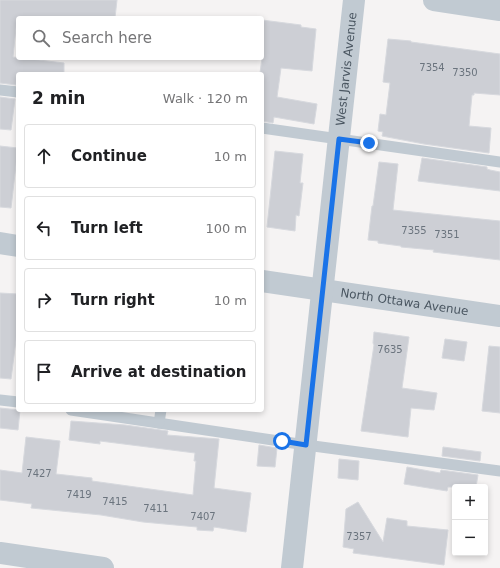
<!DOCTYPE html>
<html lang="en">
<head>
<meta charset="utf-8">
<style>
	body { margin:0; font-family:"DejaVu Sans",sans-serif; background:#f6f6f6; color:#202124 }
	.controls { position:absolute; right:12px; bottom:12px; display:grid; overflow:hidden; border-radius:4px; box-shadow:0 2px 6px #0003 }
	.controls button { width:36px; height:36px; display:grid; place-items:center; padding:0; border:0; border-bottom:1px solid #e0e0e0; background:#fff; color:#202124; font:20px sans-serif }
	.stop { position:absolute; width:12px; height:12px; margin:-9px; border:3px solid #1a73e8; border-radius:50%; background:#fff }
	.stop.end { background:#1a73e8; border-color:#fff; box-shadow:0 1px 4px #0008 }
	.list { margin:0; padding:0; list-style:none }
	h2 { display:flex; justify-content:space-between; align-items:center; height:52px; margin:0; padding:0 16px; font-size:17px }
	h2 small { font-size:13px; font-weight:400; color:#757577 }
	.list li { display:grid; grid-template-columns:26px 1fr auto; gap:12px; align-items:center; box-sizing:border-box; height:64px; margin:0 8px 8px; padding:0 8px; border:1px solid #e0e0e0; border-radius:4px }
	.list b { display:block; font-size:15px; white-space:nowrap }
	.list em { font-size:13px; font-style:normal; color:#757577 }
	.icon { flex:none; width:22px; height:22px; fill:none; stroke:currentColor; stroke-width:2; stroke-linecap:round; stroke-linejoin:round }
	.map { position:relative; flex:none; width:500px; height:568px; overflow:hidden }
	.search { position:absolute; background:#fff; box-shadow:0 2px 6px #0003; left:16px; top:16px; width:248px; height:44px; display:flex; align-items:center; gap:10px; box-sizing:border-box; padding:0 14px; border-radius:4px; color:#757577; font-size:15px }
	.panel { position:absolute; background:#fff; box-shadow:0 2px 6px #0003; left:16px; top:72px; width:248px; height:340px; border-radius:4px }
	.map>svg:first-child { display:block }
	.building { fill:#cdcfd5; stroke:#d7d9de }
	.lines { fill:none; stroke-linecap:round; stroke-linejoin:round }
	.service { stroke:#c1cad2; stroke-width:11 }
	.minor { stroke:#c1cad2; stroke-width:22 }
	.route { stroke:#1a73e8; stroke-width:5 }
	.labels { text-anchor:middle; stroke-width:3; stroke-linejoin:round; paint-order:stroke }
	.number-label { font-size:10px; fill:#6b747e }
	.street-label { font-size:12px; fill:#4a5661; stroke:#fff }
</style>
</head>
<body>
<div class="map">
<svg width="500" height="568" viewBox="0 0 500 568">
	<rect width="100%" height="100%" fill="#f5f3f3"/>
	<g class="building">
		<polygon points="0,0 117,0 115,18 17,18 13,57 64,63 64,74 17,74 16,85 0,83"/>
		<polygon points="262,20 301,25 301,27 316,29 312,71 281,68 277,97 317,104 314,124 274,117 273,123 262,121 262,73 260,73 262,58"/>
		<polygon points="388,39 411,41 411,42 500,54 500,95 474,93 474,95 472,95 469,126 491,128 489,153 424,144 382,136 383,132 378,131 380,114 386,115 390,83 383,82"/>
		<polygon points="0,97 15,99 11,130 0,129"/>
		<polygon points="0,146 18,148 11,208 0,207"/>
		<polygon points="275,151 303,154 300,183 303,183 299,216 296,215 295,231 267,227"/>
		<polygon points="422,158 487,167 487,169 490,170 500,172 500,191 418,181"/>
		<polygon points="379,162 398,164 393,210 500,221 500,260 433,252 434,250 401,247 401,246 378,243 378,241 368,240 372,206 373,206"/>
		<polygon points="0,293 18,294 18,325 11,379 0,378"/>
		<polygon points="374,332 409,337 402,388 437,393 434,410 411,408 408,437 361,431 374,345 373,343"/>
		<polygon points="445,339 467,342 464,361 442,358"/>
		<polygon points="489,346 500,347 500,413 482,411"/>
		<polygon points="0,408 20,410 18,430 0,428"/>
		<polygon points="71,421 125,425 168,431 167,435 219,439 214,488 251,493 246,532 214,527 213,531 197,530 197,527 143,522 101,515 31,508 32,504 0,500 0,470 22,473 26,437 60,441 56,474 92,478 92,481 193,495 196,461 194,461 195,453 100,441 100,444 69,440"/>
		<polygon points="259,445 277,448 275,467 257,466"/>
		<polygon points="443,447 481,452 480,461 442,456"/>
		<polygon points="339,459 359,461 358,480 338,478"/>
		<polygon points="407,467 440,473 441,470 478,475 476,487 448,487 447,491 404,484"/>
		<polygon points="358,502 383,542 387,518 407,521 407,526 448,530 444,565 353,553 354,549 343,547 346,509"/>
	</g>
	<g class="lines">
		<g class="service">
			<polyline points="0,90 18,92"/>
			<polyline points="262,128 500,162"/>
			<polyline points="0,400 18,402"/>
			<polyline points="71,410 306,445 500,471"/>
			<polyline points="159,423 161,410"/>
		</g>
		<g class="minor">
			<polyline points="434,0 500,10"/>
			<polyline points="0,243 18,246"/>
			<path id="s1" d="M262 281 500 316"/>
			<polyline points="0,553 103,568"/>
			<path id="s2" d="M292 568 354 0"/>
		</g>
	</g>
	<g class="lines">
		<polyline class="route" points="282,441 306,445 339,139 369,143"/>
	</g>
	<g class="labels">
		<g class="number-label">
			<text x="432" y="71">7354</text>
			<text x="465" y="76">7350</text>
			<text x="414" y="234">7355</text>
			<text x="447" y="238">7351</text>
			<text x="390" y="353">7635</text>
			<text x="39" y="477">7427</text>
			<text x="79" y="498">7419</text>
			<text x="115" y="505">7415</text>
			<text x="156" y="512">7411</text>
			<text x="203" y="520">7407</text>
			<text x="359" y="540">7357</text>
		</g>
		<g class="street-label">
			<text dy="4" stroke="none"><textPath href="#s2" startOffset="502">West Jarvis Avenue</textPath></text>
			<text dy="4" stroke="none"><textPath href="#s1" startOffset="144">North Ottawa Avenue</textPath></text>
		</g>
	</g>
</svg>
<div class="controls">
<button>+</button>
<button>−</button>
</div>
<div class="stop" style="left:282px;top:441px"></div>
<div class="stop end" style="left:369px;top:143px"></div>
<div class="search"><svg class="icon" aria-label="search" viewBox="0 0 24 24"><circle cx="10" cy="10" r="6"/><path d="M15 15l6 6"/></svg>Search here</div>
<section class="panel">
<h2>2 min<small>Walk · 120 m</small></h2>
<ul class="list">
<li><svg class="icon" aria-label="ahead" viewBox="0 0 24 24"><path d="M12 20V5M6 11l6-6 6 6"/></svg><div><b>Continue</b></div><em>10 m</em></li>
<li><svg class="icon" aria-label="left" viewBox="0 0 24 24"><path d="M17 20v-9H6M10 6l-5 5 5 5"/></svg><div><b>Turn left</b></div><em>100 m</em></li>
<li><svg class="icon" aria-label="right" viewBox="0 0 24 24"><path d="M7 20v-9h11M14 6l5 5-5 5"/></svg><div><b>Turn right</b></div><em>10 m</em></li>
<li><svg class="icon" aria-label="arrive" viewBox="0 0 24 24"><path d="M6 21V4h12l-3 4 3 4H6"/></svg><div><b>Arrive at destination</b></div></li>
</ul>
</section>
</div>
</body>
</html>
